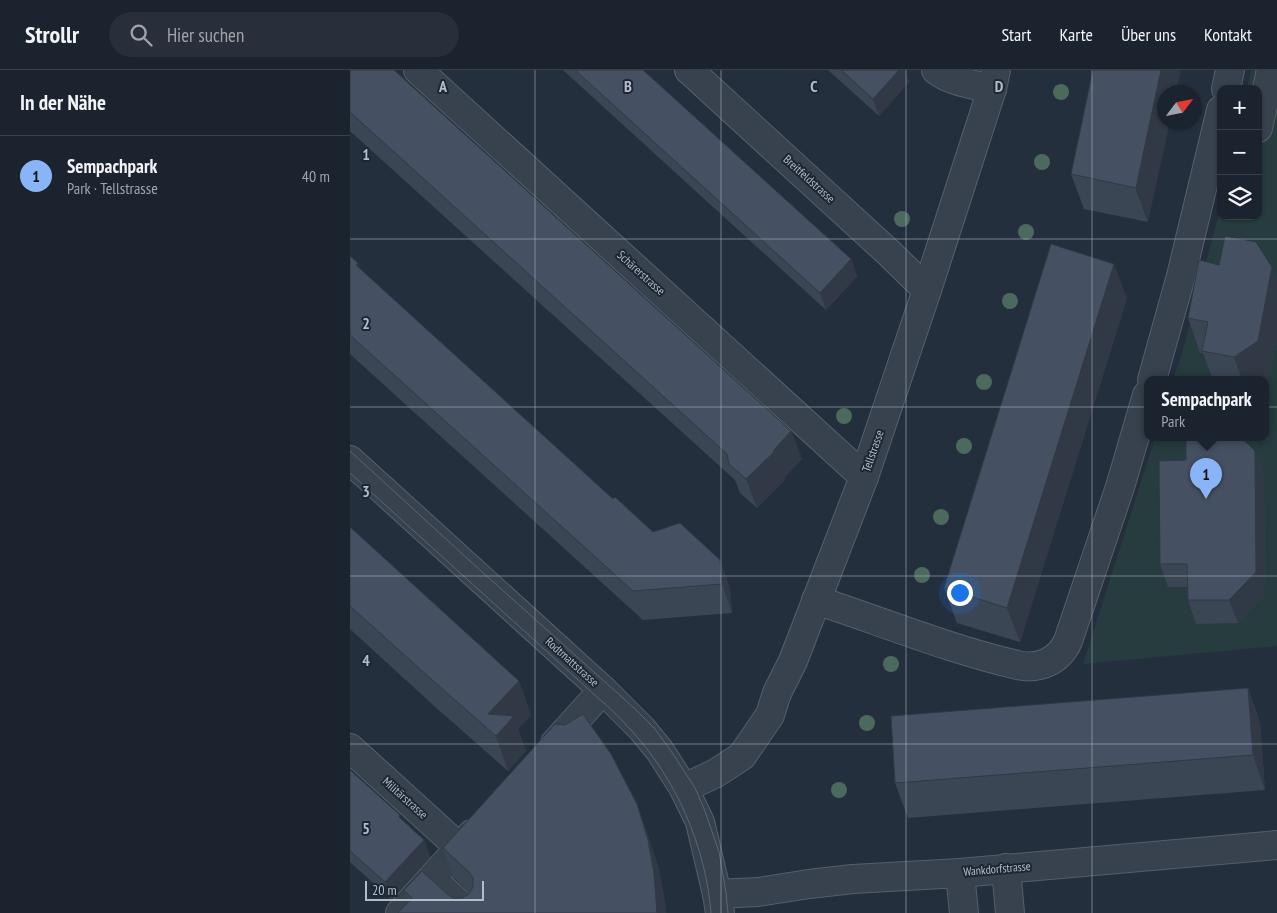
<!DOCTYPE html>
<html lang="de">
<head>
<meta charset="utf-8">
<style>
	body { margin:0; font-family:"PT Sans Narrow",sans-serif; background:#282f3a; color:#f1f3f6 }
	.controls { position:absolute; right:15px; top:15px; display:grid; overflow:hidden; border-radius:10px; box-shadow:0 1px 4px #0004 }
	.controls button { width:45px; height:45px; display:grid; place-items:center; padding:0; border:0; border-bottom:1px solid #39404a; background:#1b232e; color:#f1f3f6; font:25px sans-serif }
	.compass { position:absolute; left:807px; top:15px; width:45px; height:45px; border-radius:50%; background:#1b232e; box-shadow:0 1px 4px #0004; rotate:58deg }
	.scale { position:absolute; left:15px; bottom:12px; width:119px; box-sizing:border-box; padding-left:5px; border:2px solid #b4bcc9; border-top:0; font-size:14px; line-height:18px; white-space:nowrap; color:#b4bcc9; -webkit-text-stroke:4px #1d2633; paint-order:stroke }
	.you { position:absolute; left:609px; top:522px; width:18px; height:18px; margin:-12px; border:4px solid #fff; border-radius:50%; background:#1a73e8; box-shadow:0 0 0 8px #1a73e833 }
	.badge { display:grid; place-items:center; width:32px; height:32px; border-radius:50%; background:#8ab4f8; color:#111; font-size:16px; font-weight:700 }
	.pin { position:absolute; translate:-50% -41px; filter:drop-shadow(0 1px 2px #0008) }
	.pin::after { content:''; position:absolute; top:26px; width:18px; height:15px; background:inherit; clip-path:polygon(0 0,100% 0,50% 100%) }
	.popup { position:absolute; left:794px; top:306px; width:125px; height:65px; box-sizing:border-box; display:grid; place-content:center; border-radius:10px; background:#1b232e; filter:drop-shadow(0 1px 4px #0005); font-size:16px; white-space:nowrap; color:#a0a4aa }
	.popup b { font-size:19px; color:#f1f3f6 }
	.popup::after { content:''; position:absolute; left:50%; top:100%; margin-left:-10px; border:10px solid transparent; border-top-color:#1b232e }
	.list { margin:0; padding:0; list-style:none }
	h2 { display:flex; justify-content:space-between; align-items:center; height:65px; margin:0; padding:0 20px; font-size:21px }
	h2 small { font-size:16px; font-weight:400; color:#a0a4aa }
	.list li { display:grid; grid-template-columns:32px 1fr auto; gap:15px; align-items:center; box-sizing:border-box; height:80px; padding:0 20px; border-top:1px solid #39404a }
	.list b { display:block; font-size:19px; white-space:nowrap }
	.list p { margin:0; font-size:16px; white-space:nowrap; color:#a0a4aa }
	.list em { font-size:16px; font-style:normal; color:#a0a4aa }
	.icon { flex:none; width:28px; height:28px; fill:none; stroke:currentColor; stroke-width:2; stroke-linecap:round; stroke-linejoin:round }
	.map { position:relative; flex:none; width:927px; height:843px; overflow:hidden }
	header { display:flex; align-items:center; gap:30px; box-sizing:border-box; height:70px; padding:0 25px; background:#1b232e; border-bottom:1px solid #39404a }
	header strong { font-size:24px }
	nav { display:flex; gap:28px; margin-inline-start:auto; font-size:18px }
	.search { width:350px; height:45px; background:#282f3a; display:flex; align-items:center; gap:12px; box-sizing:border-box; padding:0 18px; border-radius:28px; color:#a0a4aa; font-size:19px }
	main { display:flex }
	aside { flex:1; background:#1b232e }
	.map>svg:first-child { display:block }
	.green { fill:#263c3f }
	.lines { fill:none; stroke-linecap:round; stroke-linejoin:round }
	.minor-casing { stroke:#565f6c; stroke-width:30 }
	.minor { stroke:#38414e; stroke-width:28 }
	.tram { stroke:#5a6575; stroke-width:1 }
	.tree { fill:#4b6a5d }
	.wall { fill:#3b4654 }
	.shaded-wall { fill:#303945 }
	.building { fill:#455162; stroke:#303945 }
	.grid { fill:none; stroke:#b4bcc9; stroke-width:1; stroke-opacity:0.55 }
	.labels { text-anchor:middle; stroke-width:4; stroke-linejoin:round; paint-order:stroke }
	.street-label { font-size:12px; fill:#b4bcc9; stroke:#1d2633 }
	.grid-label { font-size:16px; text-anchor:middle; font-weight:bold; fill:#b4bcc9; stroke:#1d2633; stroke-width:4; stroke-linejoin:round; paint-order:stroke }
</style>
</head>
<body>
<header>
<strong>Strollr</strong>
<div class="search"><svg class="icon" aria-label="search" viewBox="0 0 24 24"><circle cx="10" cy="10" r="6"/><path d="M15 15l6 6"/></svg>Hier suchen</div>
<nav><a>Start</a><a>Karte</a><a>Über uns</a><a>Kontakt</a></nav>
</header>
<main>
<aside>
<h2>In der Nähe<small></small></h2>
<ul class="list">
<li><span class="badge">1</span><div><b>Sempachpark</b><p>Park · Tellstrasse</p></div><em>40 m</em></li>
</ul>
</aside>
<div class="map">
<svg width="927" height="843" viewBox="0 0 927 843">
	<rect width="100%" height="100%" fill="#242f3e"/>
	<polygon class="green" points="901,0 927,0 927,576 733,594 805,368 915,368 915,310 823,310 832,283 871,136 871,146 908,146 908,19 897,19"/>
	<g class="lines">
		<g class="minor-casing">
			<g id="minor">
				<polyline points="68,0 514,407"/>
				<polyline points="339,0 538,182 577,220"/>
				<path d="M586 0C599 11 625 15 642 19"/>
				<polyline points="876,19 880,0"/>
				<polyline points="908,58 921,0"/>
				<polyline points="802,310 831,206 871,40"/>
				<polyline points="0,390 253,620 292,659 310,681 333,717 350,752 367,824 370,843"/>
				<path d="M466 530C533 552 599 579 667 595 689 600 709 591 718 571L770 417 797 325"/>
				<polyline points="205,673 253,620"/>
				<polyline points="0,678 110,778"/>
				<polyline points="333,717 343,714 366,703 392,686 420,645 427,623 443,591 514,407 577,220 642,19 646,0"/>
				<polyline points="656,798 660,843"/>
				<polyline points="610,803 614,843"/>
				<polyline points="82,809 119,843"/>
				<polyline points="367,824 408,822 459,814 503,809 610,803 927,775"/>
				<polyline points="50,843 122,764"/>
			</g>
		</g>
		<use href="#minor" class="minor"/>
		<g class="tram">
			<polyline points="0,381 120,491 283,637 305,659 321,681 345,718 355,741 369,782 376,823 378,843"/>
			<path d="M0 403 247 627C259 637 270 648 280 659 326 708 356 777 361 843"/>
		</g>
	</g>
	<g class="tree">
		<circle cx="711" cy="22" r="8"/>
		<circle cx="692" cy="92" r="8"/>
		<circle cx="552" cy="149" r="8"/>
		<circle cx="676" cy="162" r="8"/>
		<circle cx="660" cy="231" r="8"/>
		<circle cx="634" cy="312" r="8"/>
		<circle cx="494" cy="346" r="8"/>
		<circle cx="614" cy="376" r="8"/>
		<circle cx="591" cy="447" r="8"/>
		<circle cx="572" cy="505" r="8"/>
		<circle cx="541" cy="594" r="8"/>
		<circle cx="517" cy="653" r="8"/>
		<circle cx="489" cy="720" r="8"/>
	</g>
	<g class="wall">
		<polygon points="0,0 441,361 452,389 434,408 435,410 407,438 390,423 385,410 0,61"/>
		<polygon points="213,0 293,0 501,189 507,206 476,240"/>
		<polygon points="478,0 555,0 559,12 529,46"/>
		<polygon points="743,0 798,152 734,139 721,104"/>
		<polygon points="0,186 10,200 263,429 303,462 370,490 380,519 382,543 293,550 0,284"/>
		<polygon points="869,195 922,197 927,210 927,272 920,305 913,310 863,310 853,283 850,283 838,248"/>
		<polygon points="777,228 670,572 607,553 594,518"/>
		<polygon points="905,381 914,404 915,525 888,553 846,554 838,530 838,517 818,517 810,494 836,390"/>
		<polygon points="0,457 169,611 181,645 168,659 176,681 158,701 83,635 0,559"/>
		<polygon points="898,618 910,653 915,720 558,748 545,713"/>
		<polygon points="0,700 52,751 74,770 80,787 41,829 0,792"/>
		<polygon points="287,734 297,763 309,799 315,833 316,843 48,843 58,832 54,820 98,825 104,828 112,828 119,824 120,823 103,807 93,778"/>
	</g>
	<g class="shaded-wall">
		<polygon points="549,0 555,0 559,12 529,46 523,29"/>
		<polygon points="811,0 831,0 826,22 814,22 814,52 820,52 798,152 786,118"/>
		<polygon points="501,189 507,206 476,240 470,223"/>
		<polygon points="8,193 18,221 6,195"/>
		<polygon points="764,194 777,228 670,572 657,538"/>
		<polygon points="922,197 927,210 927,272 920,305 913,310 892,310 884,287"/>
		<polygon points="441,361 452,389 434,408 435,410 407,438 396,409"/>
		<polygon points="905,381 914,404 915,525 888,553 879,530"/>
		<polygon points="370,490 380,519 382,543 372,514"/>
		<polygon points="169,611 181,645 168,659 176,681 158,701 138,644"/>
		<polygon points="898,618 910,653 915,720 903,685"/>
		<polygon points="287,734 297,763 309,799 315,833 316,843 307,843"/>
		<polygon points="74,770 80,787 41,829 35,812"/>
	</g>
	<g class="building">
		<polygon points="0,0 44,0 441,361 423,381 424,382 396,409 379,394 377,384 0,42"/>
		<polygon points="225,0 293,0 501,189 470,223"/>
		<polygon points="491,0 549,0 523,29"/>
		<polygon points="743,0 811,0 786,118 721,104"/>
		<polygon points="875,166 906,172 922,197 908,271 884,287 852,281 858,252 838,248 849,190 869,195"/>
		<polygon points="701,174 764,194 657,538 594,518"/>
		<polygon points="0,186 8,193 6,195 263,429 265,427 303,462 330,453 370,490 372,514 283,521 0,265"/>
		<polygon points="836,368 892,368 905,381 906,502 879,530 838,530 837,494 810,494 809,391 836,390"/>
		<polygon points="0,457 169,611 138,644 164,646 146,666 71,600 0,536"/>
		<polygon points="898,618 903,685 545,713 541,646"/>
		<polygon points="233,644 261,684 287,734 298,770 304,803 307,843 48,843 62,828 54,820 72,801 98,825 104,828 112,828 119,824 123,817 123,808 119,802 93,778 205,654 215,655"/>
		<polygon points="0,700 50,745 49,747 74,770 35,812 0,781"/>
	</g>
	<path class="grid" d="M185 0V843M371 0V843M556 0V843M742 0V843M0 169H927M0 337H927M0 506H927M0 674H927"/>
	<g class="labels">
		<g class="street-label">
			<text transform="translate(459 109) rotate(42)" y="4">Breitfeldstrasse</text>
			<text transform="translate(291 203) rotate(42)" y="4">Schärerstrasse</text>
			<text transform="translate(523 381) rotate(-71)" y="4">Tellstrasse</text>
			<text transform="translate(222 592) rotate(42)" y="4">Rodtmattstrasse</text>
			<text transform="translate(55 728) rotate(42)" y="4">Militärstrasse</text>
			<text transform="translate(647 799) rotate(-5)" y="4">Wankdorfstrasse</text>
		</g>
	</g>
	<g class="grid-label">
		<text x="93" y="22">A</text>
		<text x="278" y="22">B</text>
		<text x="464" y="22">C</text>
		<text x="649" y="22">D</text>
		<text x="16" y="90">1</text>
		<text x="16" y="259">2</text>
		<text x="16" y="427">3</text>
		<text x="16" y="596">4</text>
		<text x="16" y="764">5</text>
	</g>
</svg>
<div class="controls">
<button>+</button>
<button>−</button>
<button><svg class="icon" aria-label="layers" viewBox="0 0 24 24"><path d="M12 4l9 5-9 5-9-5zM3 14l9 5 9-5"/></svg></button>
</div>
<svg class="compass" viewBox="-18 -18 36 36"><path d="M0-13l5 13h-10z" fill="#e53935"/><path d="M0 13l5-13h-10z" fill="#a0a4aa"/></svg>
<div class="scale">20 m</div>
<div class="you"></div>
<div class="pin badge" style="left:856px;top:429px">1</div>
<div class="popup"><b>Sempachpark</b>Park</div>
</div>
</main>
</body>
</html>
